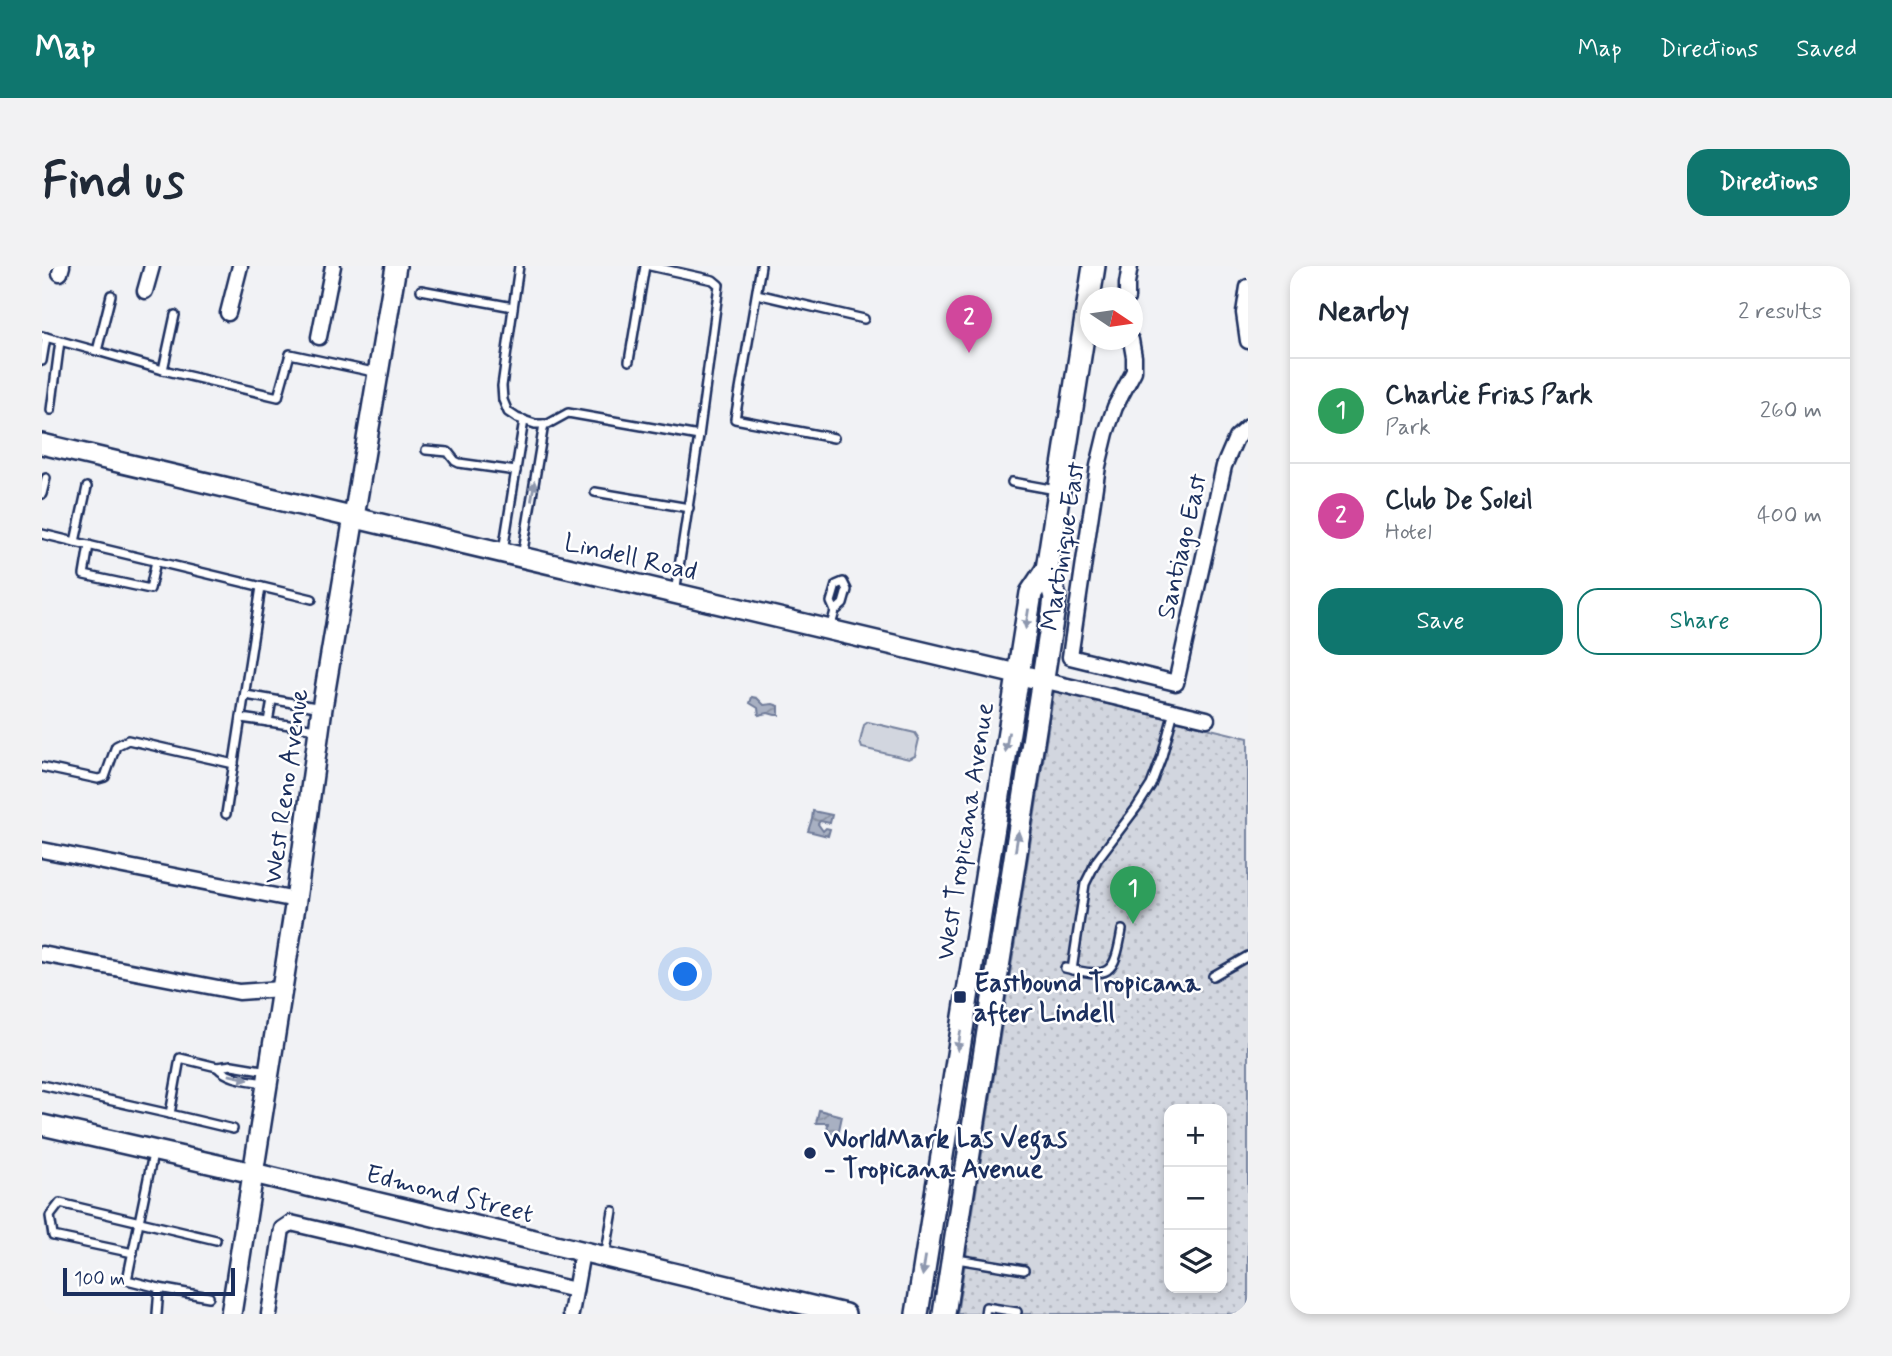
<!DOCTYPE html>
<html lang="en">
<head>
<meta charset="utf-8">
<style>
	body { margin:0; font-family:Mynerve,sans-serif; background:#f2f2f3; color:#1f2937 }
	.controls { position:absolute; right:21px; bottom:21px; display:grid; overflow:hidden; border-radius:14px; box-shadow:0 4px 10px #0003 }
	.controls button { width:63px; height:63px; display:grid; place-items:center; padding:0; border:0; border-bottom:2px solid #e0e1e3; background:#fff; color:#1f2937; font:35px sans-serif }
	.compass { position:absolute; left:1038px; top:21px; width:63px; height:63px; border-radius:50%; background:#fff; box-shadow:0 4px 10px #0003; rotate:103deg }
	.scale { position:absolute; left:21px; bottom:18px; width:172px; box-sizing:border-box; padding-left:7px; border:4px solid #1b2f5e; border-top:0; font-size:19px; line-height:24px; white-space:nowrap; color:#1b2f5e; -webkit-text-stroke:5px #fff; paint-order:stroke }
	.you { position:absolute; left:644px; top:709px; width:24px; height:24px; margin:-18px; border:5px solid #fff; border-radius:50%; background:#1a73e8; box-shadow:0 0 0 10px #1a73e833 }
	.badge { display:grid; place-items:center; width:46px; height:46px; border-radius:50%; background:#0f766e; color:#fff; font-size:23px; font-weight:700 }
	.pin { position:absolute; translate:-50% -58px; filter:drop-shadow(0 2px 4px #0008) }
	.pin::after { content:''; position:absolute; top:37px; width:24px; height:21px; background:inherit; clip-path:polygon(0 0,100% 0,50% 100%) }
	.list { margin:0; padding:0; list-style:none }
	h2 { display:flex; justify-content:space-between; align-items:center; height:91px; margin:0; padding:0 28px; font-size:30px }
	h2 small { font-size:23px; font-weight:400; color:#747a83 }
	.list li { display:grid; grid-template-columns:46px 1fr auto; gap:21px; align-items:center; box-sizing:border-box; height:105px; padding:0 28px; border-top:2px solid #e0e1e3 }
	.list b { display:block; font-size:26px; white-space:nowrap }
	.list p { margin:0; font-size:23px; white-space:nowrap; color:#747a83 }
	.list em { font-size:23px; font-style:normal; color:#747a83 }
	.actions { display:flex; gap:14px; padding:21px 28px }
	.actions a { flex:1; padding:16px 0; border:2px solid #0f766e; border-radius:21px; text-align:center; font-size:24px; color:#0f766e }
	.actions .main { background:#0f766e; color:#fff }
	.icon { flex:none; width:38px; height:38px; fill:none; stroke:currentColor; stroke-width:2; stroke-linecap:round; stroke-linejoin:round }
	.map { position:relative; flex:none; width:1206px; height:1048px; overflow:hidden; border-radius:21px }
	header { display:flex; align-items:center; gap:42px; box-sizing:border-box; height:98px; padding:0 35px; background:#0f766e; color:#fff }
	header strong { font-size:33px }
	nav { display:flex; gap:38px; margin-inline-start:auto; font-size:24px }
	.intro { display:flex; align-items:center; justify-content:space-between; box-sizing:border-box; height:168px; padding:0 42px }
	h1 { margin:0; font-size:49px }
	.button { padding:18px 32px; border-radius:21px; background:#0f766e; color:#fff; font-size:24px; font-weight:700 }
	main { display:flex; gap:42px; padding:0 42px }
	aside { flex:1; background:#fff; border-radius:21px; box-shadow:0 4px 10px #0003 }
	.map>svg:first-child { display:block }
	.park { fill:url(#park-dots); stroke:#76829e; stroke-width:2; fill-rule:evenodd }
	.garden { fill:#d2d6df; stroke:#76829e; stroke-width:2 }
	.water { fill:url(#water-waves); stroke:#707c9a; stroke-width:2 }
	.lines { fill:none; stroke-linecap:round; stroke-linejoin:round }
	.lane-casing { stroke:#1b2f5e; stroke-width:12 }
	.street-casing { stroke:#1b2f5e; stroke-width:19 }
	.secondary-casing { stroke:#1b2f5e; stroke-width:24 }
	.primary-casing { stroke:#1b2f5e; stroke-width:26 }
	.lane { stroke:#fff; stroke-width:7 }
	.street { stroke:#fff; stroke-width:14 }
	.secondary { stroke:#fff; stroke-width:19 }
	.primary { stroke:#fff; stroke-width:21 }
	.oneway { fill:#8d97ae }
	.poi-dot { fill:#1b2f5e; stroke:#fff; stroke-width:2.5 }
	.labels { text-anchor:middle; stroke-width:5; stroke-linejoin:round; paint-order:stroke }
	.street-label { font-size:26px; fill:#1b2f5e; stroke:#fff }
	.poi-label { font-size:26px; font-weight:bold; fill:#1b2f5e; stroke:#fff; text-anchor:start }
</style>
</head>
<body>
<header>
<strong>Map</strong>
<nav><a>Map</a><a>Directions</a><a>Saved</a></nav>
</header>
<div class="intro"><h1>Find us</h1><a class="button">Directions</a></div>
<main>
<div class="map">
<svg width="1206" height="1048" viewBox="0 0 1206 1048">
	<defs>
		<pattern id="park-dots" width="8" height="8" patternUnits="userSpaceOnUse" patternTransform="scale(1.75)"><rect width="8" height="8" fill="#d2d6df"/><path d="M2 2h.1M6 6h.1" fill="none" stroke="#b4b8c2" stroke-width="1.8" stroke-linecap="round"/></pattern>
		<pattern id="water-waves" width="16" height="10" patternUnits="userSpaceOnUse" patternTransform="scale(1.75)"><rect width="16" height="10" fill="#a8b0c2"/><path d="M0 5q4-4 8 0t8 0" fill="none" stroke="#8890a1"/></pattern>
	</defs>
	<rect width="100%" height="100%" fill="#f1f2f5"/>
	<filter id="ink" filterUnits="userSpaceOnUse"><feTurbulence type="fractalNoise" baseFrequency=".0143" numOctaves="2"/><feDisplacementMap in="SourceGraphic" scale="14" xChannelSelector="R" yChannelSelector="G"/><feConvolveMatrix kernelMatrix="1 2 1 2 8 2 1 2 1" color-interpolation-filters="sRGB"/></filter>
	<g filter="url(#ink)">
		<path class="park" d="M1012 425 1206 472V1048H915ZM1127 843H1180V1022H1127Z"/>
		<polygon class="garden" points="826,456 873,467 877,473 873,490 867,493 820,482 818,476 822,459"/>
		<g class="water">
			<polygon points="710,431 715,432 722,439 731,438 737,440 737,449 733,449 726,447 717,449 716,442 708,437"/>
			<polygon points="771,545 790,549 788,557 778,555 776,558 781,565 784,562 788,563 786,570 766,565 770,553"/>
			<polygon points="777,844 800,850 796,869 785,867 786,857 774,857"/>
		</g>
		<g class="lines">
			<g class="lane-casing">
				<g id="lane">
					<polyline points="477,0 460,120 461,134 466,146 475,152 493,158 506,158 526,147 657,170"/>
					<polyline points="608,0 671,14 677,19 657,170 633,327"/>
					<polyline points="719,0 693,153 792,172"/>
					<polyline points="379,24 471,41"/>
					<polyline points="715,28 822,53"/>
					<polyline points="69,29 55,85 121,104"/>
					<polyline points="133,49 121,104 236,131 248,88 336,107"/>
					<polyline points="0,70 55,85"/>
					<polyline points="0,95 4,71"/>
					<polyline points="587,95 603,0"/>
					<polyline points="9,144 18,75"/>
					<polyline points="384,184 406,186 413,195 417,197 474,205"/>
					<polyline points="970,216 1014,224"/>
					<polyline points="553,226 647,242"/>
					<polyline points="0,228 4,212"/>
					<polyline points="0,268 270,333"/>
					<polyline points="33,276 45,221"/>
					<polyline points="47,279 42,309 108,323 114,295"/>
					<polyline points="461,285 482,154"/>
					<polyline points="480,291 502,158"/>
					<polyline points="788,363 793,345 789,336 794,319 801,316 805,324 801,338 793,345"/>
					<polyline points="204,429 280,442"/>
					<polyline points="199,452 275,463"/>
					<polyline points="226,456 230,434"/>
					<polyline points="0,501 56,513 63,511 74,480 86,474 192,498"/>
					<polyline points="184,548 219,321"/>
					<path d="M1023 702C1068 712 1072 710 1080 664"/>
					<polyline points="1030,704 1043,618 1055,594 1095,541 1109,519 1120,490 1132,445"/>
					<polyline points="1171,710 1206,690"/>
					<polyline points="175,801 138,792 128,848 191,863"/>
					<path d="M223 817C207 814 187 814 175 801L190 799 226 805"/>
					<polyline points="0,819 128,848"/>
					<polyline points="111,888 85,1014 117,1022 115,1048"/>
					<polyline points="91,987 11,970 8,950 18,937 174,974"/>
					<polyline points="563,991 571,945"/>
					<polyline points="915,993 982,1004"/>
					<polyline points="117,1022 167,1031"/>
					<polyline points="943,1048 944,1041 975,1046"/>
				</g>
			</g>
			<g class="street-casing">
				<g id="street">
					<polyline points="18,7 20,0"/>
					<polyline points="1206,21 1202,47 1206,75"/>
					<polyline points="103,25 110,0"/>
					<polyline points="1085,32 1085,18 1088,0"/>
					<polyline points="186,47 198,0"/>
					<polyline points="277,71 291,0"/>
					<polyline points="1089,74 1092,91 1092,105 1073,141 1064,167 1056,200 1028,391 1134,417 1182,200 1194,172 1206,161"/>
					<polyline points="1000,414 1165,453"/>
					<polyline points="0,584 254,634"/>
					<polyline points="0,688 197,726 239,723"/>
					<polyline points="227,1048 240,963 249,957 533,1024"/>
					<polyline points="529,1048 540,986"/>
				</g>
			</g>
			<g class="secondary-casing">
				<g id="secondary">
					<polyline points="0,178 1000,414"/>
					<polyline points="0,859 211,907 803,1048"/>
					<polyline points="189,1048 254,634 280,442 354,0"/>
				</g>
			</g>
			<g class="primary-casing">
				<g id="primary">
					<polyline points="875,1048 989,327 1005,303"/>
					<polyline points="902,1048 1011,348 1013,331 1005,303 1052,0"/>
				</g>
			</g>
			<use href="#lane" class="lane"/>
			<use href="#street" class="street"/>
			<use href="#secondary" class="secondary"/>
			<use href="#primary" class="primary"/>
		</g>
		<defs><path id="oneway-solid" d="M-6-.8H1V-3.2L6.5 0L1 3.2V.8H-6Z" transform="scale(1.75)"/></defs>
		<g class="oneway">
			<use href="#oneway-solid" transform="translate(491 225) rotate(-81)"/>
			<use href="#oneway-solid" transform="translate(985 353) rotate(99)"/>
			<use href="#oneway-solid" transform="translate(965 476) rotate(99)"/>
			<use href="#oneway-solid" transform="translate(975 575) rotate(-81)"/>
			<use href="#oneway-solid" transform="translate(917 775) rotate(99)"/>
			<use href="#oneway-solid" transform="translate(197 811) rotate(12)"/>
			<use href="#oneway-solid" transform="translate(882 1000) rotate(99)"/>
		</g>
	</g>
	<g class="poi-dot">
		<rect x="911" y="724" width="14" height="14" rx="3.5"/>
		<circle cx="768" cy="887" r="7"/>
	</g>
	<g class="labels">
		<g class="street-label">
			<text transform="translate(1020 280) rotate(-81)" y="9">Martinique East</text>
			<text transform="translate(1139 280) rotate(-77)" y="9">Santiago East</text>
			<text transform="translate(589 290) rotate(13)" y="9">Lindell Road</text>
			<text transform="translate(243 520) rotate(-82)" y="9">West Reno Avenue</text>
			<text transform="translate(922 565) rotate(-81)" y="9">West Tropicana Avenue</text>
			<text transform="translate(408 927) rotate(14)" y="9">Edmond Street</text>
		</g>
		<g class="poi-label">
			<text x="932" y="725">Eastbound Tropicana<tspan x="932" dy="30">after Lindell</tspan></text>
			<text x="782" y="881">WorldMark Las Vegas<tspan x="782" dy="30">- Tropicana Avenue</tspan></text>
		</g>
	</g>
</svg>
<div class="controls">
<button>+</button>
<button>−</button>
<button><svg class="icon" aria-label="layers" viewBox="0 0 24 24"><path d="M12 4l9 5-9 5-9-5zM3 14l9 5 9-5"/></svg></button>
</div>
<svg class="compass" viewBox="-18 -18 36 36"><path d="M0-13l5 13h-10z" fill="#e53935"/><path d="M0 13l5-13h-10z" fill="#747a83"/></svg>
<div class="scale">100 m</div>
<div class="you"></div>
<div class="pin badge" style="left:1091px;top:658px;background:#2e9e5b">1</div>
<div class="pin badge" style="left:927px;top:87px;background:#d1479c">2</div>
</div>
<aside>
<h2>Nearby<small>2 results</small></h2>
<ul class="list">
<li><span class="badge" style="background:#2e9e5b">1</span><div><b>Charlie Frias Park</b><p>Park</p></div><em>260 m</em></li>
<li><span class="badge" style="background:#d1479c">2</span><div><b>Club De Soleil</b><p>Hotel</p></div><em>400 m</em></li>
</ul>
<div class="actions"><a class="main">Save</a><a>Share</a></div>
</aside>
</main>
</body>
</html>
